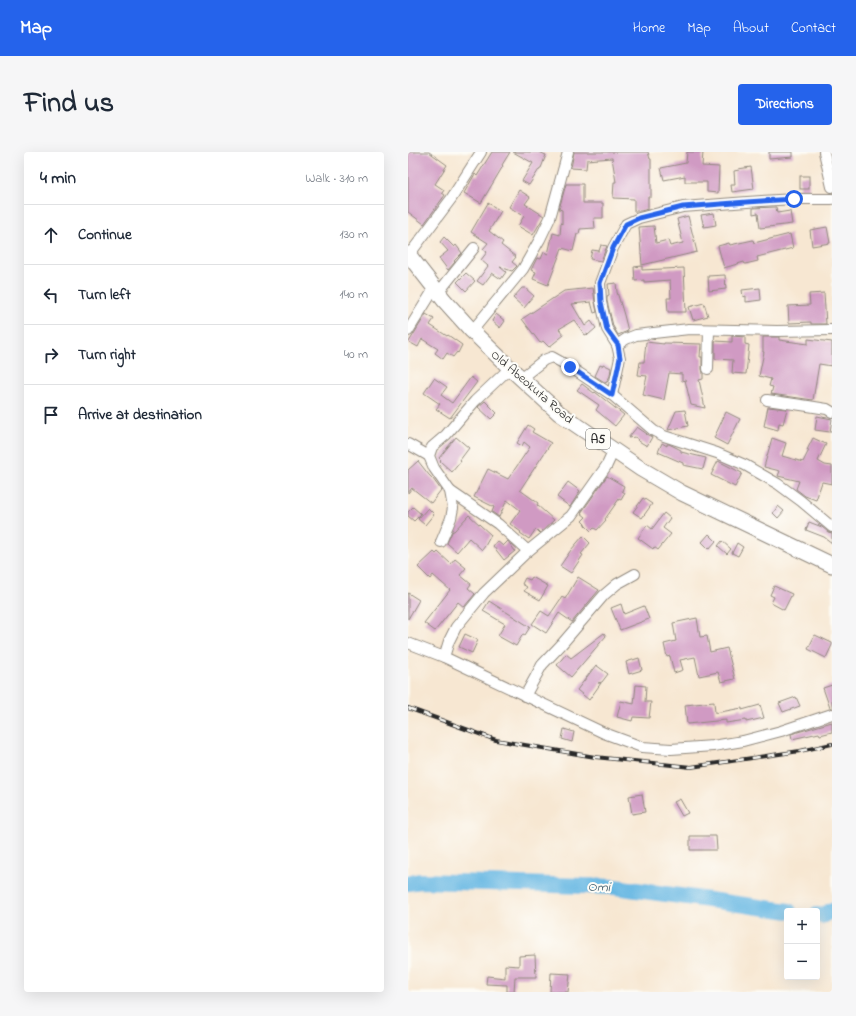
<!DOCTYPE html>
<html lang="en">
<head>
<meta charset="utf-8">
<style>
	body { margin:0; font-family:"Indie Flower",sans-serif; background:#f6f6f7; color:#1f2937 }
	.controls { position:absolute; right:12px; bottom:12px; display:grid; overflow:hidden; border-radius:4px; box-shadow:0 4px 16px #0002 }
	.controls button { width:36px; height:36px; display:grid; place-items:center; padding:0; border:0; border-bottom:1px solid #e0e1e3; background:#fff; color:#1f2937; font:20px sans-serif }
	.stop { position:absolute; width:12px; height:12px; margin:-9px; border:3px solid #2563eb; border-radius:50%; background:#fff }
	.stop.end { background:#2563eb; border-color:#fff; box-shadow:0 1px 4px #0008 }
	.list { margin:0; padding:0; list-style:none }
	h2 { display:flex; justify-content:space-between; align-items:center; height:52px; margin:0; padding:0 16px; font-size:17px }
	h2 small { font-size:13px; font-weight:400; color:#747a83 }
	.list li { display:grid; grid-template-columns:26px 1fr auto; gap:12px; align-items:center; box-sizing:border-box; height:60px; padding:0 16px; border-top:1px solid #e0e1e3 }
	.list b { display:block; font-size:15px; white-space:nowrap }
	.list em { font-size:13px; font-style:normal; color:#747a83 }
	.icon { flex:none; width:22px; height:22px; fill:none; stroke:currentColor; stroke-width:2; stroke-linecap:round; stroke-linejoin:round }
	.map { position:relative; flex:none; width:424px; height:840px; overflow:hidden; border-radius:4px }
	header { display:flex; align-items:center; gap:24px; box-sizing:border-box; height:56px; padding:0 20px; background:#2563eb; color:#fff }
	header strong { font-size:19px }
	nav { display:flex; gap:22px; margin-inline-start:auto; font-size:14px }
	.intro { display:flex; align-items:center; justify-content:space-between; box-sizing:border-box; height:96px; padding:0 24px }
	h1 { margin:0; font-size:28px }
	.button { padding:10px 18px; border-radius:4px; background:#2563eb; color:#fff; font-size:14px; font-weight:700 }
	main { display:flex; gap:24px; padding:0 24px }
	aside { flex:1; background:#fff; border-radius:4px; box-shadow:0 4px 16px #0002 }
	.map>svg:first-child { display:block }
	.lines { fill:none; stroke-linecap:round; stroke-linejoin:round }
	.river { stroke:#68b8e3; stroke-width:16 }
	.building { fill:#d09ac3 }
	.minor-casing { stroke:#91897e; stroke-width:12 }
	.highway-casing { stroke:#91897e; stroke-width:17 }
	.minor { stroke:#fff; stroke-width:10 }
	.highway { stroke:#fff; stroke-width:15 }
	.rail-casing { stroke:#2b2b2b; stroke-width:4 }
	.rail { stroke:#fdfcf7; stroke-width:2.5; stroke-dasharray:8; stroke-linecap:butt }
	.route { stroke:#2563eb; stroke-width:5 }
	.labels { text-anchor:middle; stroke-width:4; stroke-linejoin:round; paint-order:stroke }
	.shield { fill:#fdfcf7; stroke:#6a6a68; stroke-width:1 }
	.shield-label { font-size:12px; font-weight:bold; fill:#2b2b2b }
	.street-label { font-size:13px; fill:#2b2b2b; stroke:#fdfcf7 }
	.water-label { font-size:14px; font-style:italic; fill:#405c6b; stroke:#fdfcf7 }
</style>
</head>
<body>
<header>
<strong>Map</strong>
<nav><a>Home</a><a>Map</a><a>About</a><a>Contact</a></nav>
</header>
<div class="intro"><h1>Find us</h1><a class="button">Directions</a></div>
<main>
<aside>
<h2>4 min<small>Walk · 310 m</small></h2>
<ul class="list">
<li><svg class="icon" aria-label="ahead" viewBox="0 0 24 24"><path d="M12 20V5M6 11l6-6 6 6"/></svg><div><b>Continue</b></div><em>130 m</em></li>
<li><svg class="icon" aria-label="left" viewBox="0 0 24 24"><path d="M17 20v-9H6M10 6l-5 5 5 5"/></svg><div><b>Turn left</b></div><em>140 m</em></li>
<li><svg class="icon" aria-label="right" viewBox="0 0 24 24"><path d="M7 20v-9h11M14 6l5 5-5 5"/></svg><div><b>Turn right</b></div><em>40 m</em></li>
<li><svg class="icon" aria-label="arrive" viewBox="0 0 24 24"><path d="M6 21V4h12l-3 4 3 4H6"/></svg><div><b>Arrive at destination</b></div></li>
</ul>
</aside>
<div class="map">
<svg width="424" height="840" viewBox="0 0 424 840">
	<rect width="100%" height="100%" fill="#fdfcf7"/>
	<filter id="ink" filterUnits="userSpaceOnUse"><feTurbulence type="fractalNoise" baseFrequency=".025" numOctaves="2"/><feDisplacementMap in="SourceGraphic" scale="8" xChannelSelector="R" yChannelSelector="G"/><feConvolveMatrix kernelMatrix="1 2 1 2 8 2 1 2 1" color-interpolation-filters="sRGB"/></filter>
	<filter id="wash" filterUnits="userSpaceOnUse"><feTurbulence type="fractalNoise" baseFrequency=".012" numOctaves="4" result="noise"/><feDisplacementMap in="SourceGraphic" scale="16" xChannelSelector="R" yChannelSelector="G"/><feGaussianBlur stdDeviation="0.9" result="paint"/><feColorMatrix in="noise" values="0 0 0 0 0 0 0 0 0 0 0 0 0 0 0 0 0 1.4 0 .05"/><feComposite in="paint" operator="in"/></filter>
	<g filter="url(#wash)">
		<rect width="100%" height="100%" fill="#f7e7d2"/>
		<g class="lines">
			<g class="river">
				<polyline points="0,731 13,729 207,735 381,759"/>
				<polyline points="409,763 414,764 424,758"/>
			</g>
		</g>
		<g id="blocks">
			<g class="building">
				<polygon points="0,0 21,0 39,13 27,32 36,38 34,41 37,43 16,72 0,60"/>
				<polygon points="84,0 102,0 94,13 95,14 73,51 56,41 67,22 69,24"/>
				<polygon points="105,0 131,0 138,3 133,16 132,16 121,33 114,29 125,11"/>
				<polygon points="166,0 240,0 242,7 243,7 243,45 240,45 240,57 233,59 226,59 226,47 205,46 206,30 208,30 204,6 179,8 178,17 163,16"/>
				<polygon points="279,0 295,0 294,14 311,15 310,41 299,40 299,30 277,30 277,24 256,28 253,16 278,11"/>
				<polygon points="361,0 385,0 385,5 361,7"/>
				<polygon points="343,15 346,37 324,40 323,33 327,33 326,19 331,18 330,17"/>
				<rect x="392" y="24" width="9" height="13"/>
				<polygon points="158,32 175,32 175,51 195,51 195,66 186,66 187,76 172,77 171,82 169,82 165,99 154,96 140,133 125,127 128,120 123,118 129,106 133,107 136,100 140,102 145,81 152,83 153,71 154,72 154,58 151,57"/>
				<polygon points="111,38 122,45 117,52 136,64 125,83 110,74 116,64 101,55"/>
				<polygon points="80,51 93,59 81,79 95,90 93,93 108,105 104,110 109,114 104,119 92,115 98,120 93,127 84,121 75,133 69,129 80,114 73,108 79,100 75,97 80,91 63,80"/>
				<polygon points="368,55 369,61 382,59 384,72 352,76 350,61 345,62 345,56"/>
				<polygon points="306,61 308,73 296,75 293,63"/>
				<polygon points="280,64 289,100 234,113 231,75 246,74 248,91 260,88 262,94 275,91 269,67"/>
				<polygon points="419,75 422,91 404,94 402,78"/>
				<polygon points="382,82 385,96 349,105 350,109 337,112 336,110 316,116 310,94 321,91 322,93 345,88 346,91"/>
				<polygon points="36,85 46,95 48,93 54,101 46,109 47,110 40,118 31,106 40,99 32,90"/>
				<polygon points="193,93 199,94 193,109 182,107 184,98 191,99"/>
				<polygon points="234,114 234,118 276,116 278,160 260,160 259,146 263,146 262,128 236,130 236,128 227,129 226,115"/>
				<polygon points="58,121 67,129 58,139 49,130"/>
				<polygon points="317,123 318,137 301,139 300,124"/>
				<polygon points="208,131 209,140 216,163 220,179 210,183 205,174 199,149 199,144 201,143 200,132"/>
				<polygon points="114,136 117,136 126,144 116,156 105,146"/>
				<polygon points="185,136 187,150 189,160 186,161 183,150 164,152 177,174 183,169 188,176 180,183 179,182 177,183 166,168 151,177 156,183 141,195 135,189 132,191 114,167 156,139"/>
				<polygon points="352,136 353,148 338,150 338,144 335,145 334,138"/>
				<polygon points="416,141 418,172 403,172 403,170 381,171 380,154 402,153 401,142"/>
				<polygon points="296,151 300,164 285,168 281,155"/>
				<polygon points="18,162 26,167 22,173 39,184 40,183 54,193 50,201 49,200 45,205 39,201 35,207 27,201 30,197 14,187 10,195 1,190"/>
				<polygon points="88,162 97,169 92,176 84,169"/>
				<polygon points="324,184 337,185 337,192 341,193 338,222 324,221 325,208 307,207 307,189 324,190"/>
				<polygon points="355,185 371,185 371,188 400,192 400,187 424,190 424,214 411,212 405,248 363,242 365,235 361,234 363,227 351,224 356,200 355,200"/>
				<polygon points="238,190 256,192 256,191 293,192 292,205 294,205 294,217 295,221 295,227 291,228 297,256 283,253 277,228 274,229 274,222 261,221 256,248 235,243 239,224 230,223 232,210 236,210"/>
				<polygon points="195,212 203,216 202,224 198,231 187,224 192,213 194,214"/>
				<polygon points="63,225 69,230 42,266 28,257 32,252 16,241 26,226 39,235 33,243 44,251"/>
				<polygon points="174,232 186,241 187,240 216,263 207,274 188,258 191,253 169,238"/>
				<polygon points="77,249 89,261 83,267 70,255"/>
				<polygon points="360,255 379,257 375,272 371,271 370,278 356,274"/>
				<polygon points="277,258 280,274 260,278 268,259"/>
				<polygon points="318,260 332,267 319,293 306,286"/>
				<polygon points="409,264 424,267 422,280 407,278"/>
				<polygon points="120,273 126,277 124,280 143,291 112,338 130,351 129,353 146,368 132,381 128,377 121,387 112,381 113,380 102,372 112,358 99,348 91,365 84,360 86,355 66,345 80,317 100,327 122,295 116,290 114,294 109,291"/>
				<polygon points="229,275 239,282 238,282 244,285 239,294 229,288 230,287 227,285 220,286"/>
				<polygon points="48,285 61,296 52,308 53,309 44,320 32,309 33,308 31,306"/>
				<polygon points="364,286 378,291 374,304 395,310 401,298 399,298 405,286 418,292 410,309 417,313 424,314 424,332 414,330 408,348 397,344 388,337 391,329 370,324 372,319 356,315"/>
				<polygon points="254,291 259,294 259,292 261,292 273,298 273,300 298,306 295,317 275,313 275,311 250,300"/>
				<polygon points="10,309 21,323 25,327 33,338 23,351 4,336 0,341 0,318"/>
				<polygon points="310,309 334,321 327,335 303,323"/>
				<polygon points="199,324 216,334 214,339 217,341 213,348 211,347 197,367 198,368 189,378 186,376 183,379 177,373 177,372 174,369 178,365 173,361"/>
				<polygon points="160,330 172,339 162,355 149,345"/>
				<polygon points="235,346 244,352 234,366 225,360"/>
				<polygon points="370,354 376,359 370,366 365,361"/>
				<polygon points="5,355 13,362 6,369 0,364 0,360"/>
				<polygon points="20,356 26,362 17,373 10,367"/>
				<polygon points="256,361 262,366 255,376 263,382 250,398 246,395 245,397 230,386 239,373 244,377"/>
				<polygon points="61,363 83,383 77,394 74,398 61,386 49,400 39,391 44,380 45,379 46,379"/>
				<polygon points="401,370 414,375 420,380 424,381 424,391 416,385 398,378"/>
				<polygon points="301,382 308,389 301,397 294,390"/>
				<polygon points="175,384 182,391 173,402 175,403 163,421 152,414 163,398"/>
				<polygon points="89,389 95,394 100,389 107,399 96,408 85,394"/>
				<polygon points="314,389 323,397 319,402 310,394"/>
				<polygon points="329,391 335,395 330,404 324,401"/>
				<polygon points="26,400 28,402 30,400 43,412 47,407 58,416 52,423 63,432 60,436 67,442 56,455 50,450 27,479 16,471 42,438 25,423 22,427 10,415"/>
				<polygon points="124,425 140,434 132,448 116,439 119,435 114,432 117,426 122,428"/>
				<polygon points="170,425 191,438 164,470 151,461 138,481 124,472 133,459 141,464 154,445 157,447"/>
				<polygon points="366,434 384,442 376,458 363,451 366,445 362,443"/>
				<polygon points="0,441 11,448 0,467"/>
				<polygon points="81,449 122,475 117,483 115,482 108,494 90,484 97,472 75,459"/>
				<polygon points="213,452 216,462 236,454 241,467 212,478 203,456"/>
				<polygon points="289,466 292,485 299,484 302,500 319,496 327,527 313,530 310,520 291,524 287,505 272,508 275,518 266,521 262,504 259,505 256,492 268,489 265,471"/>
				<polygon points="196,481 198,484 163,525 149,513 158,502 163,506"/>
				<polygon points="57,482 70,488 64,501 51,495"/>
				<polygon points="407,483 424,491 424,493 418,506 400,497"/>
				<polygon points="231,506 234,518 221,522 218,510"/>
				<polygon points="188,513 200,522 194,530 190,531 193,531 181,548 169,538"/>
				<polygon points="228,533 238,534 237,550 243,550 241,566 225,565 224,569 209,565 213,549 226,552"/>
				<polygon points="424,533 424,556 422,556 415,536"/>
				<polygon points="388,545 392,554 375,560 371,551"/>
				<polygon points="306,550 307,561 334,556 334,558 352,553 356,566 338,570 338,568 318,571 318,568 279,572 277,553"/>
				<polygon points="424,570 424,580 412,583 411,581 384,587 383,582"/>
				<polygon points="156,577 166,580 164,590 154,587"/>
				<polygon points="234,642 237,660 224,662 221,644"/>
				<polygon points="272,647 280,661 274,664 266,650"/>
				<polygon points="282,684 308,684 309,698 282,698"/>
				<polygon points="127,803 128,825 107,825 106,840 99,840 99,833 78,832 79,824 97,826 97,813 111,814 111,804"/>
				<polygon points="143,821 162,822 160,840 142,840"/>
			</g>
		</g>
	</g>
	<g filter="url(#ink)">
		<use href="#blocks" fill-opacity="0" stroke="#91897e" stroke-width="1"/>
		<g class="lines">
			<g class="minor-casing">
				<g id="minor">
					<polyline points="416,0 424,35"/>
					<polyline points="1,103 43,47 73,0"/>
					<polyline points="30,141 66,96"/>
					<polyline points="0,179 26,137"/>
					<polyline points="64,179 115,117 132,87 142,66 160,0"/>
					<polyline points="209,193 199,177 193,150 192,131 205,96 218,72 231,66 275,55 339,50 386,47 424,47"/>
					<polyline points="300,217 301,178"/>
					<polyline points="113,226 136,208 144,205 162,215 204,243 246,279 256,284 309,301 337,313 370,332 393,349 424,375"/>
					<polyline points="204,243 212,206 209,193 218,187 228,183 281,177 369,179 424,178"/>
					<polyline points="359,248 400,254 419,257 424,260"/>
					<polyline points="0,292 21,304"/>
					<polyline points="42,339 90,372 120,399"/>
					<polyline points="33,390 43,366 45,356 42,339 26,316 21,304 24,295 38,283 67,249 102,216"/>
					<polyline points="0,491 36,505 196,581 234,595 263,597 305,594 335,589 373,579 424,562"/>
					<polyline points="36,505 41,489 48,475 76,441 120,399 163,364 199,313 206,298"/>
					<polyline points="117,544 134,513 153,493 196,443 209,432 227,422"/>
				</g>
			</g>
			<g class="highway-casing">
				<polyline id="highway" points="0,102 36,148 64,179 102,216 151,261 233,317 274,341 424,413"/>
			</g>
			<use href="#minor" class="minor"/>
			<use href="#highway" class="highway"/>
			<g class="rail-casing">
				<polyline id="rail" points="0,556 88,588 187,605 283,615 392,599 424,592"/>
			</g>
			<use href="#rail" class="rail"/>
		</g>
	</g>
	<g class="lines" filter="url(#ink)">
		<polyline class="route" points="162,215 204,243 212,206 210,193 199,178 193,150 192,131 205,96 218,72 231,66 275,55 339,50 386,47"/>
	</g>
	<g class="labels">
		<rect class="shield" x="178" y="277" width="24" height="20" rx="3"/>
		<g class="shield-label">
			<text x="190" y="291">A5</text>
		</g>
		<g class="street-label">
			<text transform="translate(125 234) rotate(41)" y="5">Old Abeokuta Road</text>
		</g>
		<g class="water-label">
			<text transform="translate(191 734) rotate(2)" y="5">Omi</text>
		</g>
	</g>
</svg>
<div class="controls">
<button>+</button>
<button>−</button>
</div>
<div class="stop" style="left:386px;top:47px"></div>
<div class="stop end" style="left:162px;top:215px"></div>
</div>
</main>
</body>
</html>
